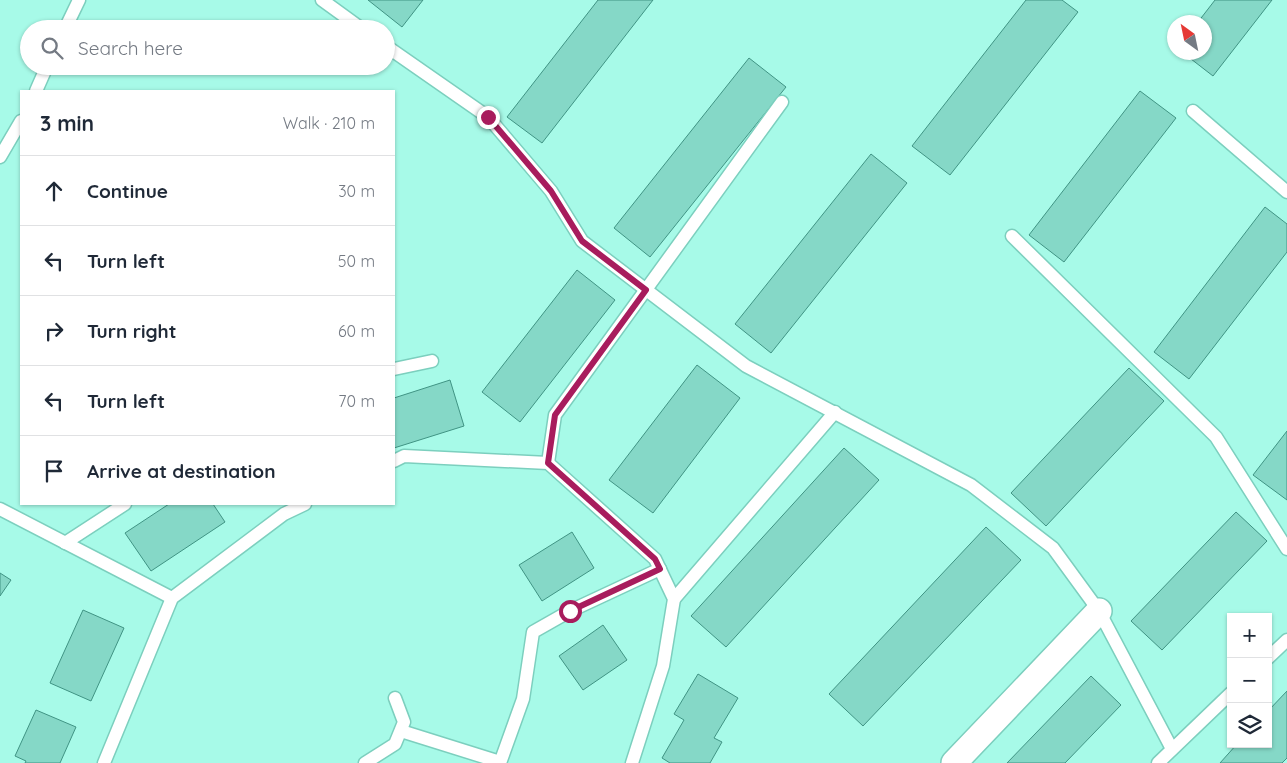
<!DOCTYPE html>
<html lang="en">
<head>
<meta charset="utf-8">
<style>
	body { margin:0; font-family:Quicksand,sans-serif; background:#f2f2f3; color:#1f2937 }
	.controls { position:absolute; right:15px; bottom:15px; display:grid; overflow:hidden; border-radius:0px; box-shadow:0 1px 4px #0004 }
	.controls button { width:45px; height:45px; display:grid; place-items:center; padding:0; border:0; border-bottom:1px solid #e0e1e3; background:#fff; color:#1f2937; font:25px sans-serif }
	.compass { position:absolute; left:1167px; top:15px; width:45px; height:45px; border-radius:50%; background:#fff; box-shadow:0 1px 4px #0004; rotate:327deg }
	.stop { position:absolute; width:15px; height:15px; margin:-11px; border:4px solid #a81c5d; border-radius:50%; background:#fff }
	.stop.end { background:#a81c5d; border-color:#fff; box-shadow:0 1px 5px #0008 }
	.list { margin:0; padding:0; list-style:none }
	h2 { display:flex; justify-content:space-between; align-items:center; height:65px; margin:0; padding:0 20px; font-size:21px }
	h2 small { font-size:16px; font-weight:400; color:#747a83 }
	.list li { display:grid; grid-template-columns:32px 1fr auto; gap:15px; align-items:center; box-sizing:border-box; height:70px; padding:0 20px; border-top:1px solid #e0e1e3 }
	.list b { display:block; font-size:19px; white-space:nowrap }
	.list em { font-size:16px; font-style:normal; color:#747a83 }
	.icon { flex:none; width:28px; height:28px; fill:none; stroke:currentColor; stroke-width:2; stroke-linecap:round; stroke-linejoin:round }
	.map { position:relative; flex:none; width:1287px; height:763px; overflow:hidden }
	.search { position:absolute; background:#fff; box-shadow:0 1px 4px #0004; left:20px; top:20px; width:375px; height:55px; display:flex; align-items:center; gap:12px; box-sizing:border-box; padding:0 18px; border-radius:28px; color:#747a83; font-size:19px }
	.panel { position:absolute; background:#fff; box-shadow:0 1px 4px #0004; left:20px; top:90px; width:375px; height:415px; border-radius:0px }
	.map>svg:first-child { display:block }
	.building { fill:#85d8c7; stroke:#409484 }
	.lines { fill:none; stroke-linecap:round; stroke-linejoin:round }
	.lane-casing { stroke:#7ccfbe; stroke-width:15 }
	.street-casing { stroke:#7ccfbe; stroke-width:28 }
	.lane { stroke:#fff; stroke-width:12 }
	.street { stroke:#fff; stroke-width:25 }
	.route { stroke:#a81c5d; stroke-width:6 }
</style>
</head>
<body>
<div class="map">
<svg width="1287" height="763" viewBox="0 0 1287 763">
	<rect width="100%" height="100%" fill="#a7fae8"/>
	<g class="building">
		<polygon points="368,0 423,0 402,27"/>
		<polygon points="598,0 653,0 542,143 507,117"/>
		<polygon points="1026,0 1062,0 1078,12 950,175 912,146"/>
		<polygon points="1215,0 1272,0 1213,76 1182,52 1204,52 1204,22 1198,22"/>
		<polygon points="749,58 786,87 650,257 614,228"/>
		<polygon points="1140,91 1176,118 1064,262 1029,235"/>
		<polygon points="871,154 907,183 771,353 735,324"/>
		<polygon points="1265,207 1287,224 1287,252 1189,379 1154,352"/>
		<polygon points="577,270 615,300 520,422 482,392"/>
		<polygon points="697,365 740,398 653,513 609,480"/>
		<polygon points="1129,368 1164,401 1046,526 1011,493"/>
		<polygon points="450,380 464,426 394,448 394,398"/>
		<polygon points="1287,431 1287,500 1253,475"/>
		<polygon points="844,448 879,480 726,647 691,616"/>
		<polygon points="169,504 213,504 225,522 151,571 125,533"/>
		<polygon points="1236,512 1267,541 1162,650 1131,621"/>
		<polygon points="986,527 1021,560 863,726 829,694"/>
		<polygon points="572,532 594,568 542,601 519,565"/>
		<polygon points="0,573 11,580 0,596"/>
		<polygon points="83,610 124,628 91,701 50,683"/>
		<polygon points="603,625 627,660 583,690 559,656"/>
		<polygon points="698,674 738,698 714,738 722,742 710,763 670,763 662,758 684,720 674,714"/>
		<polygon points="1091,676 1121,705 1065,763 1007,763"/>
		<polygon points="1287,691 1287,758 1282,763 1220,763 1237,744 1268,744 1268,711"/>
		<polygon points="36,710 76,727 60,763 25,763 26,761 15,756"/>
	</g>
	<g class="lines">
		<g class="lane-casing">
			<g id="lane">
				<polyline points="322,0 362,29"/>
				<polyline points="65,29 79,0"/>
				<polyline points="386,46 488,117 551,191 582,241 746,366 971,485 1053,548 1099,611 1172,749"/>
				<polyline points="36,91 47,66"/>
				<polyline points="1193,111 1287,192"/>
				<polyline points="0,157 21,121"/>
				<polyline points="1012,236 1216,437 1287,549"/>
				<polyline points="394,369 432,361"/>
				<polyline points="394,461 404,456 548,463 655,559 674,599 663,666 632,763"/>
				<polyline points="548,463 555,415 782,102"/>
				<polyline points="0,509 172,598"/>
				<polyline points="65,543 125,504"/>
				<polyline points="674,599 835,412"/>
				<polyline points="1268,658 1287,640"/>
				<polyline points="401,731 500,762"/>
				<polyline points="104,763 172,598 284,514 305,504"/>
				<polyline points="365,763 395,744 404,722 395,698"/>
				<polyline points="500,763 523,699 533,632 570,611 660,569"/>
				<polyline points="1158,763 1231,693"/>
			</g>
		</g>
		<g class="street-casing">
			<polyline id="street" points="954,763 1099,611"/>
		</g>
		<use href="#lane" class="lane"/>
		<use href="#street" class="street"/>
	</g>
	<g class="lines">
		<polyline class="route" points="488,117 551,191 582,241 646,290 555,415 548,463 655,559 660,569 570,611"/>
	</g>
</svg>
<div class="controls">
<button>+</button>
<button>−</button>
<button><svg class="icon" aria-label="layers" viewBox="0 0 24 24"><path d="M12 4l9 5-9 5-9-5zM3 14l9 5 9-5"/></svg></button>
</div>
<svg class="compass" viewBox="-18 -18 36 36"><path d="M0-13l5 13h-10z" fill="#e53935"/><path d="M0 13l5-13h-10z" fill="#747a83"/></svg>
<div class="stop" style="left:570px;top:611px"></div>
<div class="stop end" style="left:488px;top:117px"></div>
<div class="search"><svg class="icon" aria-label="search" viewBox="0 0 24 24"><circle cx="10" cy="10" r="6"/><path d="M15 15l6 6"/></svg>Search here</div>
<section class="panel">
<h2>3 min<small>Walk · 210 m</small></h2>
<ul class="list">
<li><svg class="icon" aria-label="ahead" viewBox="0 0 24 24"><path d="M12 20V5M6 11l6-6 6 6"/></svg><div><b>Continue</b></div><em>30 m</em></li>
<li><svg class="icon" aria-label="left" viewBox="0 0 24 24"><path d="M17 20v-9H6M10 6l-5 5 5 5"/></svg><div><b>Turn left</b></div><em>50 m</em></li>
<li><svg class="icon" aria-label="right" viewBox="0 0 24 24"><path d="M7 20v-9h11M14 6l5 5-5 5"/></svg><div><b>Turn right</b></div><em>60 m</em></li>
<li><svg class="icon" aria-label="left" viewBox="0 0 24 24"><path d="M17 20v-9H6M10 6l-5 5 5 5"/></svg><div><b>Turn left</b></div><em>70 m</em></li>
<li><svg class="icon" aria-label="arrive" viewBox="0 0 24 24"><path d="M6 21V4h12l-3 4 3 4H6"/></svg><div><b>Arrive at destination</b></div></li>
</ul>
</section>
</div>
</body>
</html>
